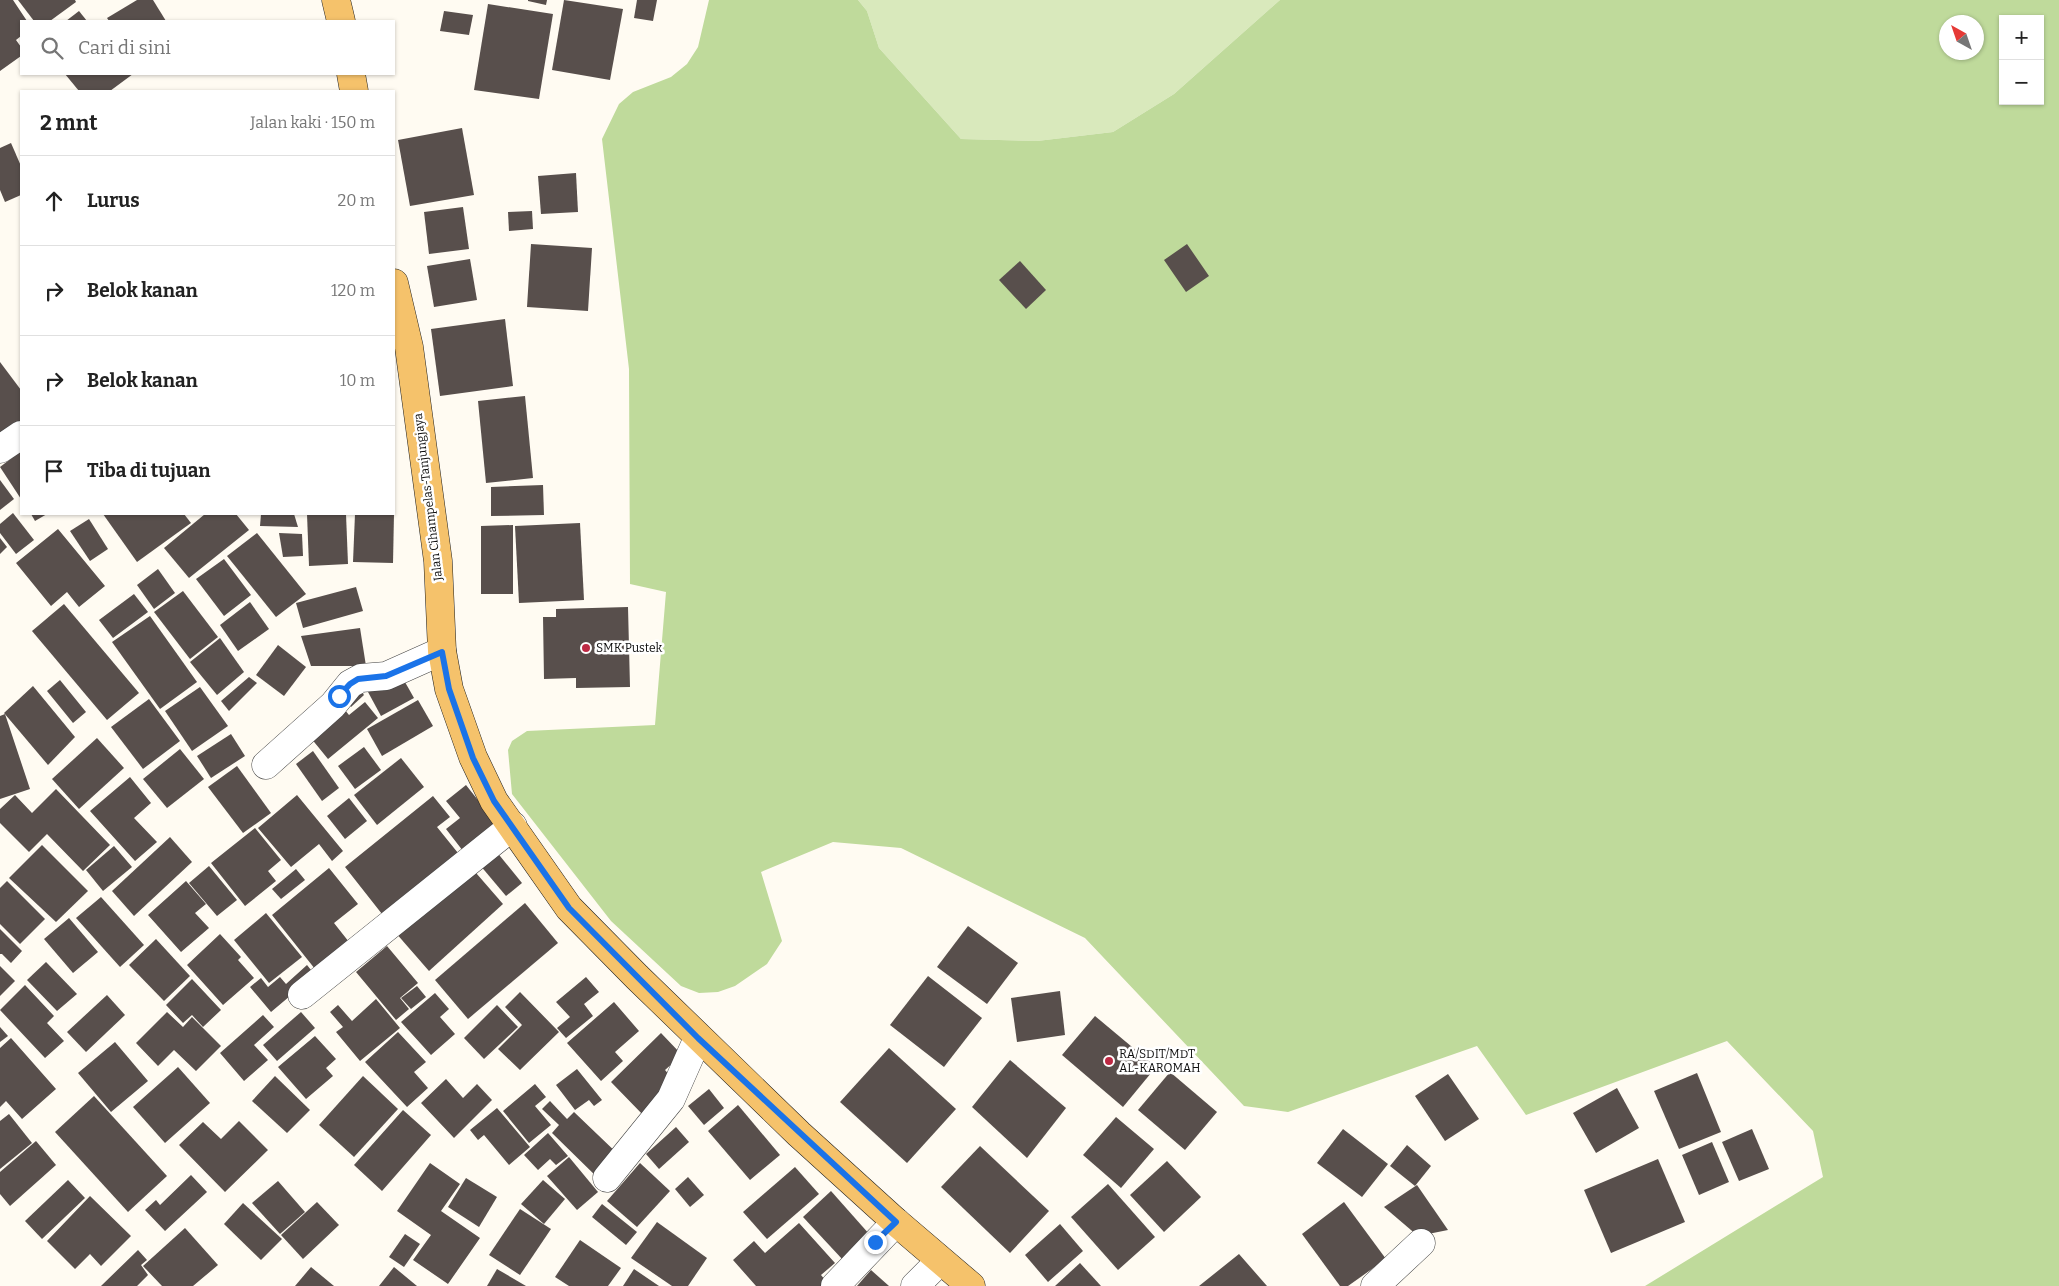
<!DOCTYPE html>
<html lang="id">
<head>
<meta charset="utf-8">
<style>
	body { margin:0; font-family:Bitter,serif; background:#f6f6f6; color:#222 }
	.controls { position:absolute; right:15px; top:15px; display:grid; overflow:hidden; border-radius:0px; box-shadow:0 1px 4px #0004 }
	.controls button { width:45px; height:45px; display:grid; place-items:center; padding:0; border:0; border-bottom:1px solid #e0e0e0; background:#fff; color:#222; font:25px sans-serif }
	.compass { position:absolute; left:1939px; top:15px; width:45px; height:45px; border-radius:50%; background:#fff; box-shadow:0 1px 4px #0004; rotate:320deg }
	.stop { position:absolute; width:15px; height:15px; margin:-11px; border:4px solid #1a73e8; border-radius:50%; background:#fff }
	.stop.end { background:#1a73e8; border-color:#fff; box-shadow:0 1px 5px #0008 }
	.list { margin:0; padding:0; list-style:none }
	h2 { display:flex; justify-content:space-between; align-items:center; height:65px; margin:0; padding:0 20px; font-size:21px }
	h2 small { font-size:16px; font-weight:400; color:#767676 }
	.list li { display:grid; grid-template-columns:32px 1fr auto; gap:15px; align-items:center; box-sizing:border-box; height:90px; padding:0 20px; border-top:1px solid #e0e0e0 }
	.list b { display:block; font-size:19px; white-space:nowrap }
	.list em { font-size:16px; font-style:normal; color:#767676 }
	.icon { flex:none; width:28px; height:28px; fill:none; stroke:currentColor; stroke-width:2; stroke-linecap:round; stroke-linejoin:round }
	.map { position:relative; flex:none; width:2059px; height:1286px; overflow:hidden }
	.search { position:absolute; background:#fff; box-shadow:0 1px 4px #0004; left:20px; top:20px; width:375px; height:55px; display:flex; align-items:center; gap:12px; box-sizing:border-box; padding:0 18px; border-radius:0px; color:#767676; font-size:19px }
	.panel { position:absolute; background:#fff; box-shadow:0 1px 4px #0004; left:20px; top:90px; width:375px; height:425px; border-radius:0px }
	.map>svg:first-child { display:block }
	.green { fill:#d9e9bc }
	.forest { fill:#bfda9b; fill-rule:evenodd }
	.building { fill:#584f4c }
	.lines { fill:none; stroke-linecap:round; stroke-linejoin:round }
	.minor-casing { stroke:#424242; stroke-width:29 }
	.major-casing { stroke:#202020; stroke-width:29 }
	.minor { stroke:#fff; stroke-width:28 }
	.major { stroke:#f5c26b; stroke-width:28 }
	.route { stroke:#1a73e8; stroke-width:6 }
	.poi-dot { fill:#bd2943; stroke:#fff; stroke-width:2 }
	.labels { text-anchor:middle; stroke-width:5; stroke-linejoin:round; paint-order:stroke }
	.street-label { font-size:12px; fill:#0f0f0f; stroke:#fff }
	.poi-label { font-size:12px; fill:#0f0f0f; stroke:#fff; text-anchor:start }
</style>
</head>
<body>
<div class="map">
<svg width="2059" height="1286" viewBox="0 0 2059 1286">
	<rect width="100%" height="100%" fill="#fffbf2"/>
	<polygon class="green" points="858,0 1280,0 1174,94 1113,132 1037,141 961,139 879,48 867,11"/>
	<path class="forest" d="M709 0H858L867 11 879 48 961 139 1037 141 1113 132 1174 94 1280 0H2059V1286H1645L1823 1177 1813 1131 1727 1041 1526 1115 1477 1046 1288 1112 1244 1106 1085 938 901 848 833 842 761 872 782 941 767 964 735 986 718 992 699 993 681 986 611 921 512 794 508 750 512 741 527 731 655 725 666 592 630 584 629 369 602 139 619 104 633 92 671 77 687 64 698 47ZM2003 19H2040V101H2003ZM1946 22H1976V52H1946Z"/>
	<g class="building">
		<polygon points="0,0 13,0 27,21 21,21 21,36 16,40 21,47 21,56 0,71"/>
		<polygon points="18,0 75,0 76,2 50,21 34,21"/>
		<polygon points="137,0 153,0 166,21 109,21 107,18"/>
		<polygon points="528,0 547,0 546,5 528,1"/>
		<polygon points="564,0 623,9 610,80 552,70"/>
		<polygon points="637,0 657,0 653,21 634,18"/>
		<polygon points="488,4 553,14 539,99 474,90"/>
		<polygon points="79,11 87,21 66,21"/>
		<polygon points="444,11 473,15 469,35 440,31"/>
		<polygon points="65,74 133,74 110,91 79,91"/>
		<polygon points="462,128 474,195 410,206 398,140"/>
		<polygon points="11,143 21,166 21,195 5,202 0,190 0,148"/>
		<polygon points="576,173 578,212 541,214 538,176"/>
		<polygon points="463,207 469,249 429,254 424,212"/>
		<polygon points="532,211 533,229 509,231 508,212"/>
		<polygon points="531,244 592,248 588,311 527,307"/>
		<polygon points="1187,244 1209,276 1186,292 1164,260"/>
		<polygon points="470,259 477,300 434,307 427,266"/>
		<polygon points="1020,261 1046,290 1026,309 999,280"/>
		<polygon points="505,319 513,386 440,396 431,329"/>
		<polygon points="0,362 21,390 21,421 0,437"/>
		<polygon points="525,396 533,478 486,483 478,401"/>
		<polygon points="21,451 21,499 0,467"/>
		<polygon points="0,480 14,499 0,510"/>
		<polygon points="543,485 544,515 491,516 491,487"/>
		<polygon points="13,513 34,540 16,554 0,533 0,524"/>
		<polygon points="31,514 47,514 35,521"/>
		<polygon points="103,514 184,514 191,523 137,562"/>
		<polygon points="205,514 236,514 249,530 189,578 164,548"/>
		<polygon points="261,514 294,514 298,527 260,526"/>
		<polygon points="307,514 346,514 348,564 309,566"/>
		<polygon points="355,514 394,514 393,563 353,562"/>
		<polygon points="89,519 108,549 90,561 70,531"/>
		<polygon points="580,523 584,600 519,603 515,526"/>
		<polygon points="513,525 513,594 481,594 481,526"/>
		<polygon points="58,529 105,586 79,607 67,592 51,606 16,563"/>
		<polygon points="257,533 306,594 276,617 227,556"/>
		<polygon points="279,533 302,534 303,556 283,557"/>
		<polygon points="0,538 7,547 0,554"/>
		<polygon points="224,559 251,595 224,616 196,579"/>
		<polygon points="158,569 175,593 154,609 137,585"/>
		<polygon points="356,587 363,611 303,628 296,603"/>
		<polygon points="183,591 218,637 190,659 154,612"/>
		<polygon points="134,594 148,612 113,638 99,620"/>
		<polygon points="250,602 269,629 238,651 220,625"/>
		<polygon points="64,604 139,693 107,720 32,631"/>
		<polygon points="628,607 630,687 576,688 576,678 544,679 543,617 556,617 556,609"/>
		<polygon points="150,616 197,682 160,709 112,642"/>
		<polygon points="360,628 366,666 311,666 301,636"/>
		<polygon points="220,638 244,672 217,695 190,662"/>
		<polygon points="278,645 306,667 284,696 256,675"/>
		<polygon points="401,675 414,698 381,716 368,692"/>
		<polygon points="249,677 257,683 229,711 221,701"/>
		<polygon points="60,680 86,712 73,723 47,691"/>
		<polygon points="356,684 364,695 351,707 342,696"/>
		<polygon points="33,686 75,737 48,765 4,713"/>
		<polygon points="200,687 228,726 192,751 165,711"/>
		<polygon points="149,699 180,741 143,769 111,727"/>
		<polygon points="418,700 433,726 382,756 367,729"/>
		<polygon points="365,702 378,718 328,759 306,732 340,704 349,715"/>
		<polygon points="5,714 30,789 0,799 0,716"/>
		<polygon points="231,734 245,756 211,778 197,756"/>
		<polygon points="97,738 124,768 79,809 52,779"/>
		<polygon points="364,747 381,770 355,789 338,766"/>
		<polygon points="180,749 204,779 167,808 143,779"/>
		<polygon points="313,751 339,788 322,801 296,764"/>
		<polygon points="401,758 424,787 377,825 354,795"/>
		<polygon points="237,766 271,813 243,833 208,787"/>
		<polygon points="130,777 151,803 134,818 157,842 135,861 90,811"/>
		<polygon points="466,785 496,823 463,851 446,829 460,818 446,801"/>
		<polygon points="56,789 110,845 83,871 47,834 29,852 0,823 0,809 15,795 32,813"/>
		<polygon points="297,795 343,851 332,861 319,844 291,867 258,828"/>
		<polygon points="433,796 450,817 437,827 458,853 382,914 345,867"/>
		<polygon points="349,798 367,821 345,839 327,816"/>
		<polygon points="255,828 281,860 268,871 276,881 245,906 211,863"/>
		<polygon points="170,837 192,862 134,916 112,891"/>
		<polygon points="42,845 88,891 56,922 9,878"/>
		<polygon points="491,845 522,883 506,896 474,858"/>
		<polygon points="114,846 132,867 103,891 86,870"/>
		<polygon points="209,866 237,900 217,916 189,883"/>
		<polygon points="470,866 503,904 429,971 395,932"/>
		<polygon points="329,868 358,904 334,923 349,942 315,969 272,915"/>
		<polygon points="296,869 305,880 281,899 272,889"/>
		<polygon points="7,881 45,919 20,944 0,924 0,888"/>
		<polygon points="186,881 206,904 195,913 209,928 181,952 148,915"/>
		<polygon points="101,897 144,945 120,967 76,918"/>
		<polygon points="525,903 558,943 468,1019 435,980"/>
		<polygon points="266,913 302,957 269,983 234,940"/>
		<polygon points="69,918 98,952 73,973 44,939"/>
		<polygon points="968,926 1018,963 987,1004 937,967"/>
		<polygon points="0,929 22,951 11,963 2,954 0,954"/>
		<polygon points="220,934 241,957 238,960 254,978 223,1005 187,965"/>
		<polygon points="156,939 190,976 164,1001 129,965"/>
		<polygon points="387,946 418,983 400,998 409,1009 396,1020 356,972"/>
		<polygon points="46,962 77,994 57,1011 27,980"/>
		<polygon points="307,965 315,975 271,1012 250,987 261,978 268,987 280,977 286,984"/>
		<polygon points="0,966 15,981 0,996"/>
		<polygon points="928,976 982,1018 944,1067 890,1025"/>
		<polygon points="586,977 599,992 584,1004 593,1016 566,1038 557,1028 570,1017 556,1002"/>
		<polygon points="192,979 221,1010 203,1027 192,1015 183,1023 166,1005"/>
		<polygon points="25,985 54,1016 47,1023 64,1041 45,1058 0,1010"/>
		<polygon points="417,986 426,997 411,1009 401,998"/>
		<polygon points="1060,991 1065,1035 1017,1042 1011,998"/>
		<polygon points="520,992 559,1032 520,1070 498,1049 522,1025 505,1007"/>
		<polygon points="435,993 449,1009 440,1017 455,1034 431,1055 401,1022"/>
		<polygon points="107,995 125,1015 86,1052 67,1032"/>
		<polygon points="376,999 400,1028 360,1061 336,1032 343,1027 330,1012 338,1005 352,1021"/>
		<polygon points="614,1002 639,1031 615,1052 623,1061 601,1081 567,1043"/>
		<polygon points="497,1005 518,1027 484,1059 464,1038"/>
		<polygon points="167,1012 183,1027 192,1017 221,1046 196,1071 174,1050 158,1066 136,1043"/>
		<polygon points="301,1012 315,1028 277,1061 263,1045"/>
		<polygon points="263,1015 274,1027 254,1045 268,1060 244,1081 220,1053"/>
		<polygon points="1095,1016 1156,1067 1123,1107 1062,1055"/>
		<polygon points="0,1027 8,1036 0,1042"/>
		<polygon points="398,1032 426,1062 414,1072 428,1088 407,1107 365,1062"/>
		<polygon points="661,1033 682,1055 665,1070 677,1084 645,1117 611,1082"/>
		<polygon points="315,1036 336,1059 326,1068 333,1076 306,1099 278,1067"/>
		<polygon points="11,1038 56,1089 22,1119 6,1101 0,1107 0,1048"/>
		<polygon points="115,1042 148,1081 111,1112 78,1073"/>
		<polygon points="889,1048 956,1109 907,1163 840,1102"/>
		<polygon points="1010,1060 1066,1108 1027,1158 972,1107"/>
		<polygon points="178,1067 210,1103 165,1143 133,1107"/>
		<polygon points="577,1069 602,1100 594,1106 589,1100 575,1110 556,1085"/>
		<polygon points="1170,1072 1217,1112 1185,1150 1138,1110"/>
		<polygon points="1697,1073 1721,1132 1679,1149 1654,1091"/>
		<polygon points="1448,1074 1479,1119 1445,1141 1415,1096"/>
		<polygon points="275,1076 310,1110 287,1133 252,1101"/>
		<polygon points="363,1076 398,1109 354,1157 319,1125"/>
		<polygon points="446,1079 463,1098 477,1084 492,1100 454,1138 421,1103"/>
		<polygon points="535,1084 546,1097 535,1106 551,1125 529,1143 503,1111"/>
		<polygon points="1617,1088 1639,1128 1596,1153 1573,1113"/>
		<polygon points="709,1089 724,1108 704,1125 688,1106"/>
		<polygon points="94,1096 167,1176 128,1212 55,1132"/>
		<polygon points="550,1101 567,1119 574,1112 621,1157 601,1181 552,1133 559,1125 542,1109"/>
		<polygon points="738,1105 780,1155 750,1180 708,1131"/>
		<polygon points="497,1108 530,1147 509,1165 484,1135 478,1140 470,1130"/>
		<polygon points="403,1110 431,1135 382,1191 354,1165"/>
		<polygon points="9,1114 32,1143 0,1169 0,1121"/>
		<polygon points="1116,1117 1154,1149 1121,1188 1083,1155"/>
		<polygon points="239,1121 268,1150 225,1192 179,1145 203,1122 221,1139"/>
		<polygon points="676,1127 689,1142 659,1169 646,1154"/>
		<polygon points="1343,1129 1388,1164 1362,1197 1317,1163"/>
		<polygon points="1752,1129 1769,1169 1739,1181 1722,1142"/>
		<polygon points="548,1133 568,1156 556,1165 550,1159 538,1170 524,1155"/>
		<polygon points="36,1141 56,1165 10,1206 0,1194 0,1172"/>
		<polygon points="1712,1142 1729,1182 1699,1195 1682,1155"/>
		<polygon points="1407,1145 1431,1166 1415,1186 1390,1166"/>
		<polygon points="980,1146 1049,1211 1010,1253 941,1187"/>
		<polygon points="569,1157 598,1192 577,1210 547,1176"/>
		<polygon points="1658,1159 1685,1222 1611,1253 1584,1190"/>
		<polygon points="1167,1161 1201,1197 1164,1232 1130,1195"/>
		<polygon points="430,1163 460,1184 441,1211 480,1238 448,1284 413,1260 431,1235 397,1211"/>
		<polygon points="640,1163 670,1191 637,1227 607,1201"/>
		<polygon points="795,1167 819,1194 767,1239 743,1212"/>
		<polygon points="191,1175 207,1192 165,1231 145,1210 156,1200 160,1205"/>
		<polygon points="688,1177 704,1195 690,1207 675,1189"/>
		<polygon points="466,1178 497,1197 479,1227 448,1207"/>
		<polygon points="68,1180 85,1198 42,1239 25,1221"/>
		<polygon points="543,1180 565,1199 544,1224 521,1204"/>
		<polygon points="278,1181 305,1212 280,1234 252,1203"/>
		<polygon points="1108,1184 1155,1237 1118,1270 1071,1217"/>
		<polygon points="1417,1185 1448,1230 1418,1236 1384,1207"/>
		<polygon points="831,1191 870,1235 843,1260 803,1217"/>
		<polygon points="90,1196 131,1236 101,1266 90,1254 75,1269 47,1241"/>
		<polygon points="317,1202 339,1225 303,1259 281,1235"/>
		<polygon points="1344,1202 1386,1259 1348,1286 1340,1286 1302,1234"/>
		<polygon points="243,1203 282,1239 261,1260 224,1224"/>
		<polygon points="602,1204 637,1232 626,1245 592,1217"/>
		<polygon points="520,1209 551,1229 520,1275 489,1255"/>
		<polygon points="657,1222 707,1258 688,1286 672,1286 631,1258"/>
		<polygon points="799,1223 835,1263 821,1275 830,1286 756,1286 733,1260 754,1241 765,1253"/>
		<polygon points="1060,1224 1083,1251 1048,1282 1025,1255"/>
		<polygon points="185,1228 218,1265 193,1286 162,1286 143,1266"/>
		<polygon points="405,1234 420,1244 404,1267 389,1257"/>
		<polygon points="580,1240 621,1268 608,1286 569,1286 555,1277"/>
		<polygon points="138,1250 147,1260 141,1265 148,1275 137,1286 101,1286"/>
		<polygon points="1239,1254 1267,1286 1199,1286"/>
		<polygon points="1080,1263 1101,1286 1055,1286"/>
		<polygon points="311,1267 334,1286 295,1286"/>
		<polygon points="394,1267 417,1286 379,1286"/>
		<polygon points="497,1269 526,1286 487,1286"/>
		<polygon points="634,1269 659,1286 623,1286"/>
		<polygon points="871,1270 889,1286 857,1286"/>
	</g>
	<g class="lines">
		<g class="minor-casing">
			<g id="minor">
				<polyline points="0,449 21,435"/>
				<polyline points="266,765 333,705 350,684 361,678 386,676 442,651"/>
				<polyline points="302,995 513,826"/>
				<polyline points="607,1178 671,1099 698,1038"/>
				<polyline points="835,1286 896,1222"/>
				<polyline points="915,1286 940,1261"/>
				<polyline points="1375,1286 1421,1243"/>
			</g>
		</g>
		<g class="major-casing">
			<g id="major">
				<polyline points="336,0 341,21"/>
				<polyline points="351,74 354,91"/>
				<polyline points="394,283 409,347 438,561 442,651 449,689 473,757 494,801 569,908 637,977 799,1134 896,1222 971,1286"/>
			</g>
		</g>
		<use href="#minor" class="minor"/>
		<use href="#major" class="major"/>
	</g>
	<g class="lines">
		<polyline class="route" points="339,696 350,684 358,679 386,676 442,652 449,689 473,758 494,801 569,908 698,1038 896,1222 875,1242"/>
	</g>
	<g class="poi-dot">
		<circle cx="586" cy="648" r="5"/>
		<circle cx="1109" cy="1061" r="5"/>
	</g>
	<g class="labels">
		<g class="street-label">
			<text transform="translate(428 497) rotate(-97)" y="4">Jalan Cihampelas-Tanjungjaya</text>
		</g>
		<g class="poi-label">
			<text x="596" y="652">SMK Pustek</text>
			<text x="1119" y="1058">RA/SDIT/MDT<tspan x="1119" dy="14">AL-KAROMAH</tspan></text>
		</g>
	</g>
</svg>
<div class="controls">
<button>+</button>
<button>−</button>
</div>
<svg class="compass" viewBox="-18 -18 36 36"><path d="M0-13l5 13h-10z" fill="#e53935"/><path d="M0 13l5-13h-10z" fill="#767676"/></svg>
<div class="stop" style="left:339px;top:696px"></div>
<div class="stop end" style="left:875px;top:1242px"></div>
<div class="search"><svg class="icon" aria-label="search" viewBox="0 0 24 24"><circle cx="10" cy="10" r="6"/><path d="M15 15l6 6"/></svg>Cari di sini</div>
<section class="panel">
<h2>2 mnt<small>Jalan kaki · 150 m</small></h2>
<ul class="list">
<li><svg class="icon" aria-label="ahead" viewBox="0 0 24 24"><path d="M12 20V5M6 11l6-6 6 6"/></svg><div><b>Lurus</b></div><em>20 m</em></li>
<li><svg class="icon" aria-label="right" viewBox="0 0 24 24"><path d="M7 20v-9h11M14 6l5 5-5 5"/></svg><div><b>Belok kanan</b></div><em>120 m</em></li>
<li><svg class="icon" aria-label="right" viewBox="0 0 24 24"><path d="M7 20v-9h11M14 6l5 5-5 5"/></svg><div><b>Belok kanan</b></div><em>10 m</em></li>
<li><svg class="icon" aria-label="arrive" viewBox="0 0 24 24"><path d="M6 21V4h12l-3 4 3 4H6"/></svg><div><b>Tiba di tujuan</b></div></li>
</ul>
</section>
</div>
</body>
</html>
